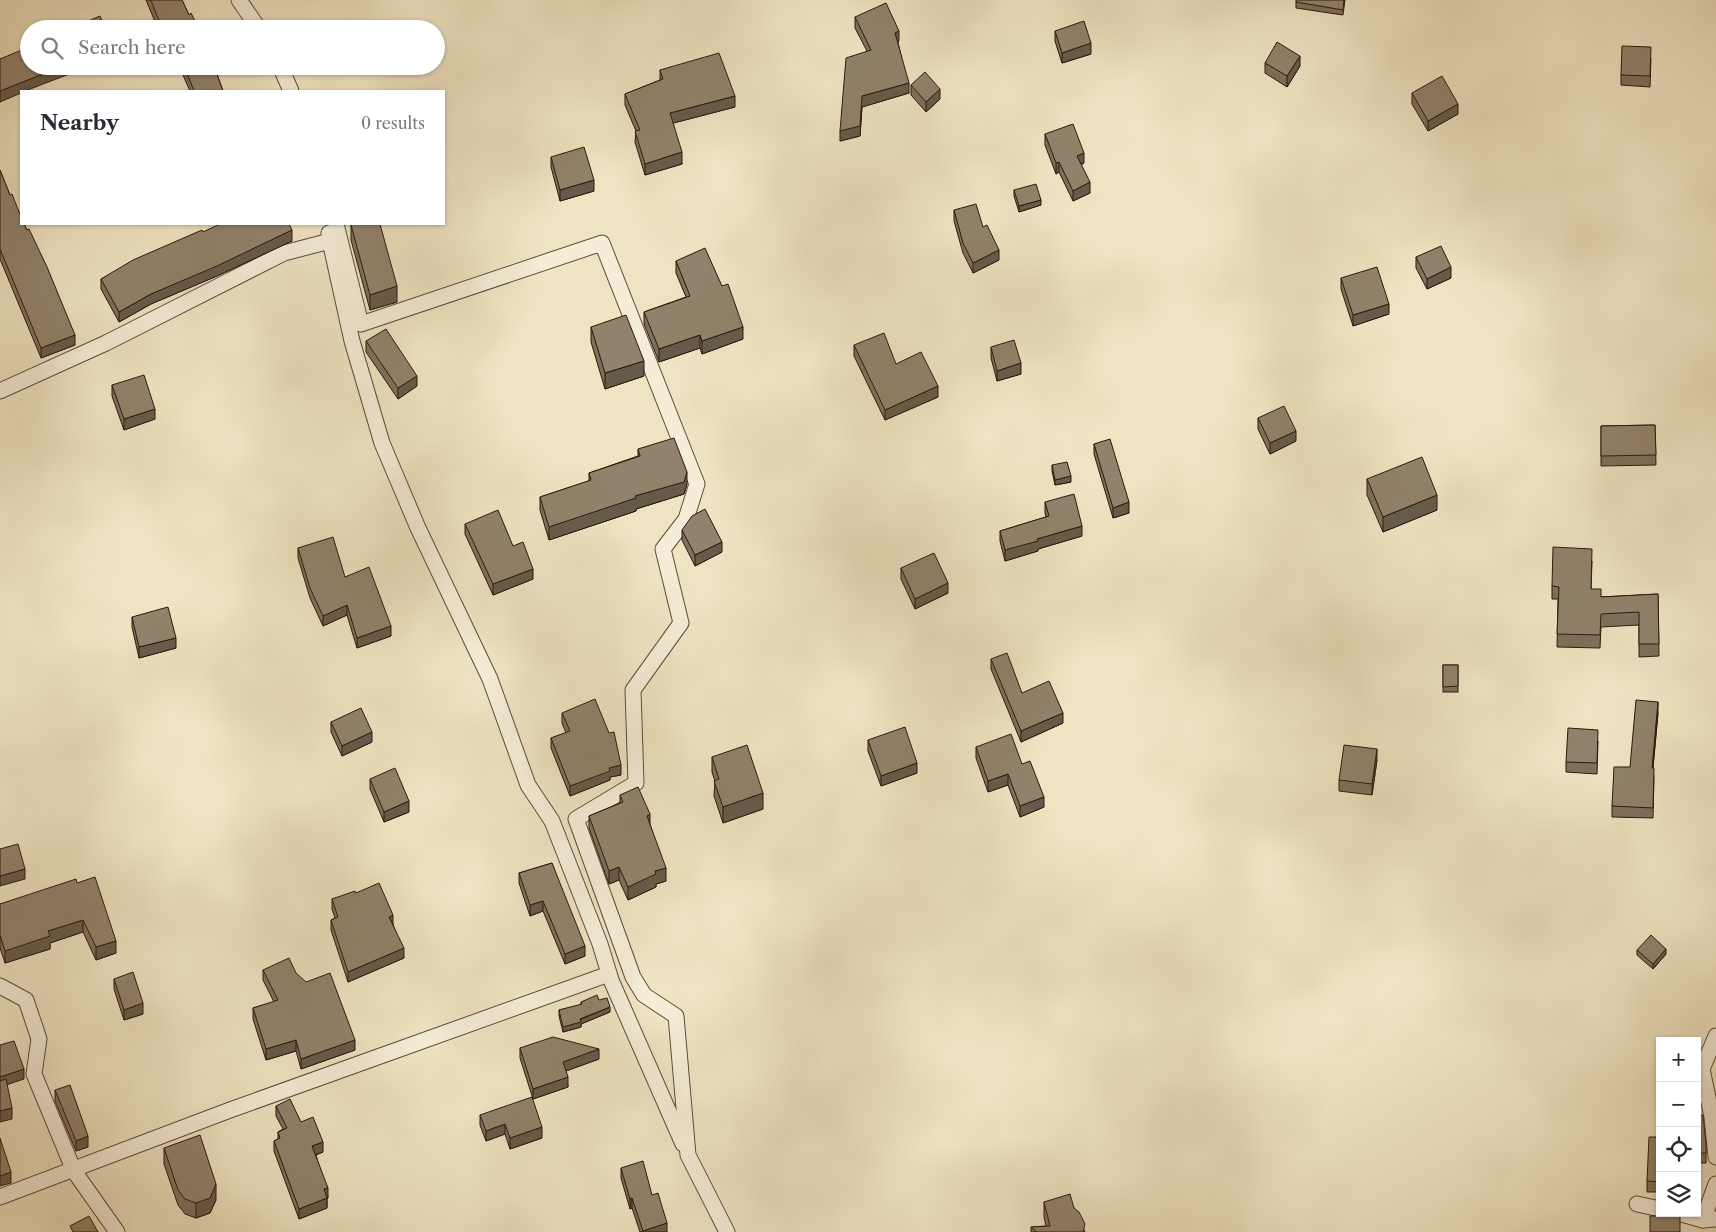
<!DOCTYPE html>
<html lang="en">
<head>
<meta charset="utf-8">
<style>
	body { margin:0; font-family:"Libre Caslon Text",serif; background:#f7f7f7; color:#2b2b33 }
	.controls { position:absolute; right:15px; bottom:15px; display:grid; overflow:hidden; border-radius:0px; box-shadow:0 1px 4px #0004 }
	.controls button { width:45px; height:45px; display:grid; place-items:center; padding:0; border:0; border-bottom:1px solid #e1e1e2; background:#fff; color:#2b2b33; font:25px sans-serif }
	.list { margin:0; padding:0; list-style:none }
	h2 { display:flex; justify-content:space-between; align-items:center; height:65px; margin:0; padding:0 20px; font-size:21px }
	h2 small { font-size:16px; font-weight:400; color:#7c7c81 }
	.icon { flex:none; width:28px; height:28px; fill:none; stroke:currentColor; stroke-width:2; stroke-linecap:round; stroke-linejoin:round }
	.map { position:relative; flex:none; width:1716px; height:1232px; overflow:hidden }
	.search { position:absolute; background:#fff; box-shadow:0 1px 4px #0004; left:20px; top:20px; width:425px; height:55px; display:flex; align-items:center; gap:12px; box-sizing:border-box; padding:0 18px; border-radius:28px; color:#7c7c81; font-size:19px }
	.panel { position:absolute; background:#fff; box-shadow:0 1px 4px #0004; left:20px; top:90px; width:425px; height:135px; border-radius:0px }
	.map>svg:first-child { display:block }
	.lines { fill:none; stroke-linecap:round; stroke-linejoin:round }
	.street-casing { stroke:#5c4b3a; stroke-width:17 }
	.street { stroke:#f5edd7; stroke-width:15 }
	.wall { fill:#7d705c; stroke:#2b180d }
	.shaded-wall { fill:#665b4b; stroke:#2b180d }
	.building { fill:#91826b; stroke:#2b180d }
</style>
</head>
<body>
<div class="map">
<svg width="1716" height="1232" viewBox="0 0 1716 1232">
	<rect width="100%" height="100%" fill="#efe4c2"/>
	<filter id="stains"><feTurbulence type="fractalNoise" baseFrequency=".004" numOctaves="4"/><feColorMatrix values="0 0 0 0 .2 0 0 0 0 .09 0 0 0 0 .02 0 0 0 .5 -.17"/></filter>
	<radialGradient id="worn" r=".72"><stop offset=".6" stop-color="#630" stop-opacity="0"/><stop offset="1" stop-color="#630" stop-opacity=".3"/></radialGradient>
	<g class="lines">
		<g class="street-casing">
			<g id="street">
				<polyline points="239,0 259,29"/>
				<polyline points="280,66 291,91"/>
				<polyline points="336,224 361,324 602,243 697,484 686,519 663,549 681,623 633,690 636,783 576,819 633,977 644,995 676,1016 688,1155 727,1232"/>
				<polyline points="330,241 352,341 382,443 418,528 490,679 528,785 552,821 600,944 611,980 683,1144"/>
				<polyline points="0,391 106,343 284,253 330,241 329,233"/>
				<polyline points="0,986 26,1000 39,1039 34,1074 74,1171 117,1232"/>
				<polyline points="1716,1036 1702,1069 1712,1117 1716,1157"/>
				<polyline points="0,1197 230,1110 609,974"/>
				<polyline points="1637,1204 1660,1209"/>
				<polyline points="1678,1213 1703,1220 1716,1219"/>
				<polyline points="1703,1220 1716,1184"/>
			</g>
		</g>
		<use href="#street" class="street"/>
	</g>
	<g class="wall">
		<polygon points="146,0 182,0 189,15 199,29 158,29"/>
		<polygon points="1345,0 1343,15 1296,8 1296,2"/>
		<polygon points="855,17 899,41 898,42 909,93 862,107 860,136 840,141 867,51 855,28"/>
		<polygon points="1055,31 1091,54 1062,63 1055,41"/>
		<polygon points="1651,58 1650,87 1621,85 1621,75"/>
		<polygon points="1265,63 1300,66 1287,87 1265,73"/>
		<polygon points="179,66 214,66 223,91 190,91"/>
		<polygon points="660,70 735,107 673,123 682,164 645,175 635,142 636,131 625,105 625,94 660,80"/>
		<polygon points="911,85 940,99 926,112 911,95"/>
		<polygon points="1412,93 1458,114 1428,131 1412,104"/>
		<polygon points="1045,134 1084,163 1081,165 1090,193 1073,201 1059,172 1056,174 1045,145"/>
		<polygon points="551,157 594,191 560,201 551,167"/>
		<polygon points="0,170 10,195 27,230 75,345 41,358 0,259"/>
		<polygon points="1014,190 1041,205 1019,212 1014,196"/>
		<polygon points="954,210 999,260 973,273 963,253 954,221"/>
		<polygon points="351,225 397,302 370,310 351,240"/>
		<polygon points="203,232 292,241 217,276 151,304 119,322 101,289 101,279"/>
		<polygon points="1416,257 1451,278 1427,289 1416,268"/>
		<polygon points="676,261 743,339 702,354 700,348 659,362 644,324 644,312 686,297 676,273"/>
		<polygon points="1341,278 1389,314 1353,326 1341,289"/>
		<polygon points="591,327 644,376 605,389 591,342"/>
		<polygon points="366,341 417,386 398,399 366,352"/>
		<polygon points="854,345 896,364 938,397 885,420 854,356"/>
		<polygon points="991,347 1021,374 997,381 991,358"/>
		<polygon points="112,385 155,419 124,430 112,396"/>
		<polygon points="1258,418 1296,441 1270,454 1258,429"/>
		<polygon points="1655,425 1656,465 1601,466 1601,426"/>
		<polygon points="1094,444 1129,513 1113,518 1094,454"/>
		<polygon points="638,449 687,484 684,494 636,509 636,511 549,540 540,510 540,497 589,481 589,473 638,456"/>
		<polygon points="1052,465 1071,482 1055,485 1052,471"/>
		<polygon points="1367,479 1437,510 1383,532 1367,495"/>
		<polygon points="1045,502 1082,536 1038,549 1038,551 1005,561 1000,541 1000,531 1046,517 1045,513"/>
		<polygon points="465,524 513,546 533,579 493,595 465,534"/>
		<polygon points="682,530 722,552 695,566 682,540"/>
		<polygon points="298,548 345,577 391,636 357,648 347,615 323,626 310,598 298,558"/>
		<polygon points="1592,561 1591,589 1601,597 1658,594 1659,656 1639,657 1639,625 1601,627 1600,648 1557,647 1558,599 1552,599 1552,586"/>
		<polygon points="901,568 948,593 915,609 901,579"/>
		<polygon points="132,617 176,648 139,658 132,627"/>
		<polygon points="991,659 1022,693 1063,723 1021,742 991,669"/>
		<rect x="1443" y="665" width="15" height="27"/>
		<polygon points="562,713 621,775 610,777 610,780 570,796 551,748 551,738 566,733 562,723"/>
		<polygon points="1658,713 1653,768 1654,778 1653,818 1612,817 1612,806 1630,767"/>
		<polygon points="331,722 372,742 342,756 331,732"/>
		<polygon points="868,740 917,773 881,786 868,751"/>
		<polygon points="1598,741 1597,774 1566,772 1566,762"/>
		<polygon points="976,747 1022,764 1044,807 1020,817 1008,785 988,792 976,758"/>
		<polygon points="712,757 763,809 723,823 714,796 715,781 712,772"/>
		<polygon points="1377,760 1372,795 1339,791 1339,780"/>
		<polygon points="370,779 409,812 384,822 370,789"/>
		<polygon points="620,795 650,824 666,881 656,884 656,887 628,900 619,880 609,884 589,828 589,816 620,803"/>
		<polygon points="552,863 585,956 565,964 543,911 530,916 519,883 519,873"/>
		<polygon points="77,883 116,953 96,960 83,932 50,943 50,949 5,963 0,948 0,904"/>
		<polygon points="356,893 393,924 404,958 348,982 331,930 331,920 335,918 332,909 332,899"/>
		<polygon points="1637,950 1666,954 1653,969 1637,955"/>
		<polygon points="263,970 296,973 355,1050 301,1069 296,1051 266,1060 253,1019 253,1008 274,1002 263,980"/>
		<polygon points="114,979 143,1014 124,1020 114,989"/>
		<polygon points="599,1000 610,1012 581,1024 581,1027 563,1032 559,1016 559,1010 581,1005 581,1002"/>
		<polygon points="520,1048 599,1059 566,1071 568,1087 533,1099 520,1058"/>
		<polygon points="55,1090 88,1147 76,1151 55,1101"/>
		<polygon points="276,1106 301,1122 323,1152 316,1155 328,1198 327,1198 327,1208 299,1219 274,1151 274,1141 278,1139 278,1132 283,1129 276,1116"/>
		<polygon points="480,1115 542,1138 510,1149 505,1134 486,1141 480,1125"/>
		<polygon points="1697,1115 1706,1144 1706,1163 1697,1163"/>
		<polygon points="1660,1137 1660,1192 1647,1192 1647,1181"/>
		<polygon points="164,1148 216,1200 210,1213 196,1218 185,1214 178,1205 164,1164"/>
		<polygon points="621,1168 652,1195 667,1232 640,1232 632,1208 630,1209 621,1178"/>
		<polygon points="1044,1202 1074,1208 1085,1232 1031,1232 1031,1227 1046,1226 1044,1217"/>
	</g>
	<g class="shaded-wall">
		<polygon points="899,31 899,41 895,43 895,33"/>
		<polygon points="1091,43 1091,54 1062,63 1062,53"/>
		<polygon points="1300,56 1300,66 1287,87 1287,76"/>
		<polygon points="63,66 78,66 77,67 77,71 25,91 21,91 21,93 0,102 0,91"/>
		<polygon points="909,83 909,93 862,107 860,136 840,141 840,131 862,96"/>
		<polygon points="940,89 940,99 926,112 926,102"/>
		<polygon points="735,96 735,107 670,124 670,113"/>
		<polygon points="1458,104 1458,114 1428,131 1428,121"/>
		<polygon points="682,152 682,164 645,175 645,164"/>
		<polygon points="1084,153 1084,163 1077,166 1077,156"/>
		<polygon points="1059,162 1059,172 1056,174 1056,163"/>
		<polygon points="594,180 594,191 560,201 560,190"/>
		<polygon points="1090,182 1090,193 1073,201 1073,191"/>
		<polygon points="1041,200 1041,205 1019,212 1019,206"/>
		<polygon points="292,230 292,241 217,276 151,304 119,322 119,312 151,294"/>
		<polygon points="999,250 999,260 973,273 973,263"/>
		<polygon points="1451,267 1451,278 1427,289 1427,279"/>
		<polygon points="397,286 397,302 370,310 370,295"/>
		<polygon points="1389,304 1389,314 1353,326 1353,315"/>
		<polygon points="743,327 743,339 702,354 702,341"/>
		<polygon points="75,335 75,345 41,358 41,348"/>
		<polygon points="700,335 700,348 659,362 659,349"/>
		<polygon points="644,361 644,376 605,389 605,373"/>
		<polygon points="1021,363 1021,374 997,381 997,371"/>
		<polygon points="417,376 417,386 398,399 398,388"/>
		<polygon points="938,386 938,397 885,420 885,410"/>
		<polygon points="155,409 155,419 124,430 124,419"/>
		<polygon points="1296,431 1296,441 1270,454 1270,443"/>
		<polygon points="687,472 687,484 684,494 636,509 636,511 549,540 549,527 635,496"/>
		<polygon points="1071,476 1071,482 1055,485 1055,480"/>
		<polygon points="1437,495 1437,510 1383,532 1383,517"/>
		<polygon points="1129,502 1129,513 1113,518 1113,508"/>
		<polygon points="1082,526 1082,536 1038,549 1038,551 1005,561 1005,550 1037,539"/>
		<polygon points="722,542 722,552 695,566 695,555"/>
		<polygon points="533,569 533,579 493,595 493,584"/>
		<polygon points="948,583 948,593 915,609 915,599"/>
		<polygon points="347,605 347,615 323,626 323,616"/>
		<polygon points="391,626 391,636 357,648 357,638"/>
		<polygon points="176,638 176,648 139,658 139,647"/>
		<polygon points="1658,702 1658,713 1652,778 1652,768"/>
		<polygon points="1063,713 1063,723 1021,742 1021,731"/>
		<polygon points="372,732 372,742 342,756 342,746"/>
		<polygon points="1377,749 1377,760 1372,795 1372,784"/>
		<polygon points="917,763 917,773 881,786 881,776"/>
		<polygon points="621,765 621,775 610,777 610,780 570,796 570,786 609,768"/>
		<polygon points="1008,774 1008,785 988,792 988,781"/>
		<polygon points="763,793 763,809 723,823 723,807"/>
		<polygon points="1044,797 1044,807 1020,817 1020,806"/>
		<polygon points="409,801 409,812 384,822 384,812"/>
		<polygon points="650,814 650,827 647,816"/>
		<polygon points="619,867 619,880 609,884 609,871"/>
		<polygon points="666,868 666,881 656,884 656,887 628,900 628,887 655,871"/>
		<polygon points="25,869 25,879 0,886 0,876"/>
		<polygon points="543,901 543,911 530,916 530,905"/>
		<polygon points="393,915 393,925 389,917"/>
		<polygon points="83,920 83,932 50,943 50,949 5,963 5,951 48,931"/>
		<polygon points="116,941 116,953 96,960 96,947"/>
		<polygon points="585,946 585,956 565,964 565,954"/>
		<polygon points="404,948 404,958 348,982 348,972"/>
		<polygon points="1666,949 1666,954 1653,969 1653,964"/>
		<polygon points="143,1003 143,1014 124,1020 124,1010"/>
		<polygon points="610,1007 610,1012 581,1024 581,1027 563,1032 563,1027"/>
		<polygon points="296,1040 296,1051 266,1060 266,1049"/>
		<polygon points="355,1040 355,1050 301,1069 301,1059"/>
		<polygon points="599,1049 599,1059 563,1072 563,1062"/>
		<polygon points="24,1069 24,1079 0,1087 0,1077"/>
		<polygon points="568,1077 568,1087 533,1099 533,1089"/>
		<polygon points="12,1108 12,1119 0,1122 0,1111"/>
		<polygon points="505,1124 505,1134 486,1141 486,1131"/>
		<polygon points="542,1127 542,1138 510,1149 510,1138"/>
		<polygon points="88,1136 88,1147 76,1151 76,1141"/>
		<polygon points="323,1142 323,1152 312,1156 312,1146"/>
		<polygon points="11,1172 11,1183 0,1186 0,1176"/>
		<polygon points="216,1184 216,1200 210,1213 196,1218 196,1203"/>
		<polygon points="328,1188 328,1198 324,1199 324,1189"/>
		<polygon points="327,1198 327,1208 299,1219 299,1209"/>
		<polygon points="632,1198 632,1208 630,1209 630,1199"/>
		<polygon points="667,1223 667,1232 643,1232 643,1231"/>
	</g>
	<g class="building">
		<polygon points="151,0 182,0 189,15 191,13 199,29 164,29 157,16"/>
		<polygon points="1296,0 1344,0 1343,10 1296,2"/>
		<polygon points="886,3 899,31 895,33 909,83 862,96 860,126 840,131 846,58 871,50 855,17"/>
		<polygon points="100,16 105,29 70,29"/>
		<polygon points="1084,21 1091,43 1062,53 1055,31"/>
		<polygon points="1277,42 1300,56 1287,76 1265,63"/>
		<polygon points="1622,46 1651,47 1650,76 1621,75"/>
		<polygon points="29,47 29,66 63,66 0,91 0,59"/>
		<polygon points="719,53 735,96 670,113 682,152 645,164 635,131 640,130 625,94 663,79 660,70"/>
		<polygon points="184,66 214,66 223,91 194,91"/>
		<polygon points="925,72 940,89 926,102 911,85"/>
		<polygon points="1442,76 1458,104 1428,121 1412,93"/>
		<polygon points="1073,124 1084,153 1077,156 1090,182 1073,191 1059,162 1056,163 1045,134"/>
		<polygon points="584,147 594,180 560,190 551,157"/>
		<polygon points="0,170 10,195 12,194 21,217 21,224 24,224 27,230 29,229 47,267 75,335 41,348 0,249"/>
		<polygon points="1036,184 1041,200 1019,206 1014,190"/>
		<polygon points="976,204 983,227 987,225 999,250 973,263 963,243 954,210"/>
		<polygon points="220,224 289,224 292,230 217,266 151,294 119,312 101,279 133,260 202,230 203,232"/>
		<polygon points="354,224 380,224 397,286 370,295 351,225"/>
		<polygon points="1441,246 1451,267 1427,279 1416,257"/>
		<polygon points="705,248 722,286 728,284 743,327 702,341 700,335 659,349 644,312 690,296 676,261"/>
		<polygon points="1377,267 1389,304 1353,315 1341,278"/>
		<polygon points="626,315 644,361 605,373 591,327"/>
		<polygon points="386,329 417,376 398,388 366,341"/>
		<polygon points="884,333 896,364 921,352 938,386 885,410 854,345"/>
		<polygon points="1014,340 1021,363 997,371 991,347"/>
		<polygon points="144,375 155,409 124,419 112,385"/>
		<polygon points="1284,406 1296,431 1270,443 1258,418"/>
		<polygon points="1655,425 1656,455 1601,456 1601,426"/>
		<polygon points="674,438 687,472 684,482 635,496 636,498 549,527 540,497 591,480 589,473 640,456 638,449"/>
		<polygon points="1110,439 1129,502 1113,508 1094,444"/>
		<polygon points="1422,457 1437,495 1383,517 1367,479"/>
		<polygon points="1067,462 1071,476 1055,480 1052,465"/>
		<polygon points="1074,494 1082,526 1037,539 1038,541 1005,550 1000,531 1049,516 1045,502"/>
		<polygon points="705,509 722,542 695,555 682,530 692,516"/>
		<polygon points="498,510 513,546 523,542 533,569 493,584 465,524"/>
		<polygon points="333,537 345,577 369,567 391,626 357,638 347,605 323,616 310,588 298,548"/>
		<polygon points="1553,547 1592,549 1591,589 1601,589 1601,597 1658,594 1659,644 1639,644 1639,612 1601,614 1600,635 1557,634 1559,587 1552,586"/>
		<polygon points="934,553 948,583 915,599 901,568"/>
		<polygon points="168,607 176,638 139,647 132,617"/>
		<polygon points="1007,653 1022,693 1049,681 1063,713 1021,731 991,659"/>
		<polygon points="1443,665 1458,665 1458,686 1443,687"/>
		<polygon points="595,699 609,733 614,732 621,765 609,768 610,771 570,786 551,738 570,731 562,713"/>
		<polygon points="1636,700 1658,702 1652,768 1654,768 1653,808 1612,806 1614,767 1630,767"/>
		<polygon points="361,708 372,732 342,746 331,722"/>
		<polygon points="905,727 917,763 881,776 868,740"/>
		<polygon points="1568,728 1598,730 1597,763 1566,762"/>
		<polygon points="1011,734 1022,764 1030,761 1044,797 1020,806 1008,774 988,781 976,747"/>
		<polygon points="747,745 763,793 723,807 714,781 719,779 712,757"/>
		<polygon points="1344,745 1377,749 1372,784 1339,780"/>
		<polygon points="395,768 409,801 384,812 370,779"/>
		<polygon points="638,787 650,814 647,816 666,868 655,871 656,874 628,887 619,867 609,871 589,816 623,802 620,795"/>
		<polygon points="18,844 25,869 0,876 0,849"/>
		<polygon points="552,863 585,946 565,954 543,901 530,905 519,873"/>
		<polygon points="95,877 116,941 96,947 83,920 48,931 50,936 5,951 0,935 0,904 76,879 77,883"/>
		<polygon points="379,883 393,915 389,917 404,948 348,972 331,920 338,917 332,899 355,891 356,893"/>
		<polygon points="1651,935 1666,949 1653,964 1637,950"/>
		<polygon points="289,958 296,973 306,982 330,973 355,1040 301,1059 296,1040 266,1049 253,1008 278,1000 263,970"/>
		<polygon points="133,972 143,1003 124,1010 114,979"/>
		<polygon points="597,995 599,1000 607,998 610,1007 580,1019 581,1022 563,1027 559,1010 582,1004 581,1002"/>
		<polygon points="553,1037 599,1049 563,1062 568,1077 533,1089 520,1048"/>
		<polygon points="14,1041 24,1069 0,1077 0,1045"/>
		<polygon points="6,1079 12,1108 0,1111 0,1081"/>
		<polygon points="70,1085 88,1136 76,1141 55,1090"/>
		<polygon points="532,1097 542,1127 510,1138 505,1124 486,1131 480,1115"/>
		<polygon points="290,1099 301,1122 313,1117 323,1142 312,1146 328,1188 324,1189 327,1198 299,1209 274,1141 280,1138 278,1132 287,1128 276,1106"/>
		<polygon points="1697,1115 1703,1115 1706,1144 1706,1153 1697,1153"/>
		<polygon points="200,1135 216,1184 210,1198 196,1203 185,1199 178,1190 164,1148"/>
		<polygon points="1649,1137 1660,1137 1660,1182 1647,1181"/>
		<polygon points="0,1138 11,1172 0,1176"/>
		<polygon points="643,1161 652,1195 658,1193 667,1223 643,1231 632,1198 630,1199 621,1168"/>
		<polygon points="1070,1194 1074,1208 1079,1212 1085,1224 1083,1232 1037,1232 1031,1227 1050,1226 1044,1202"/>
		<polygon points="89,1216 98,1232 73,1232 70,1226"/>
		<rect x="1650" y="1216" width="30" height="16"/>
	</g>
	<rect width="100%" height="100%" filter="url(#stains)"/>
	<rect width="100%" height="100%" fill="url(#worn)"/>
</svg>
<div class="controls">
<button>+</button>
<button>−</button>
<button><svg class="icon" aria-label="locate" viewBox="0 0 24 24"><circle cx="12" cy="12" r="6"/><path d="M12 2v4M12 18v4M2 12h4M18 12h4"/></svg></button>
<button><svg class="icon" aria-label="layers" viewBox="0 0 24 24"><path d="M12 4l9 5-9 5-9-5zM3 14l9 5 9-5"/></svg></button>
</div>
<div class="search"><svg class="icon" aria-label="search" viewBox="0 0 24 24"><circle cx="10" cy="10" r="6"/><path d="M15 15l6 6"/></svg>Search here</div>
<section class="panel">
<h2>Nearby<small>0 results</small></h2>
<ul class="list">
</ul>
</section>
</div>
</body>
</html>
